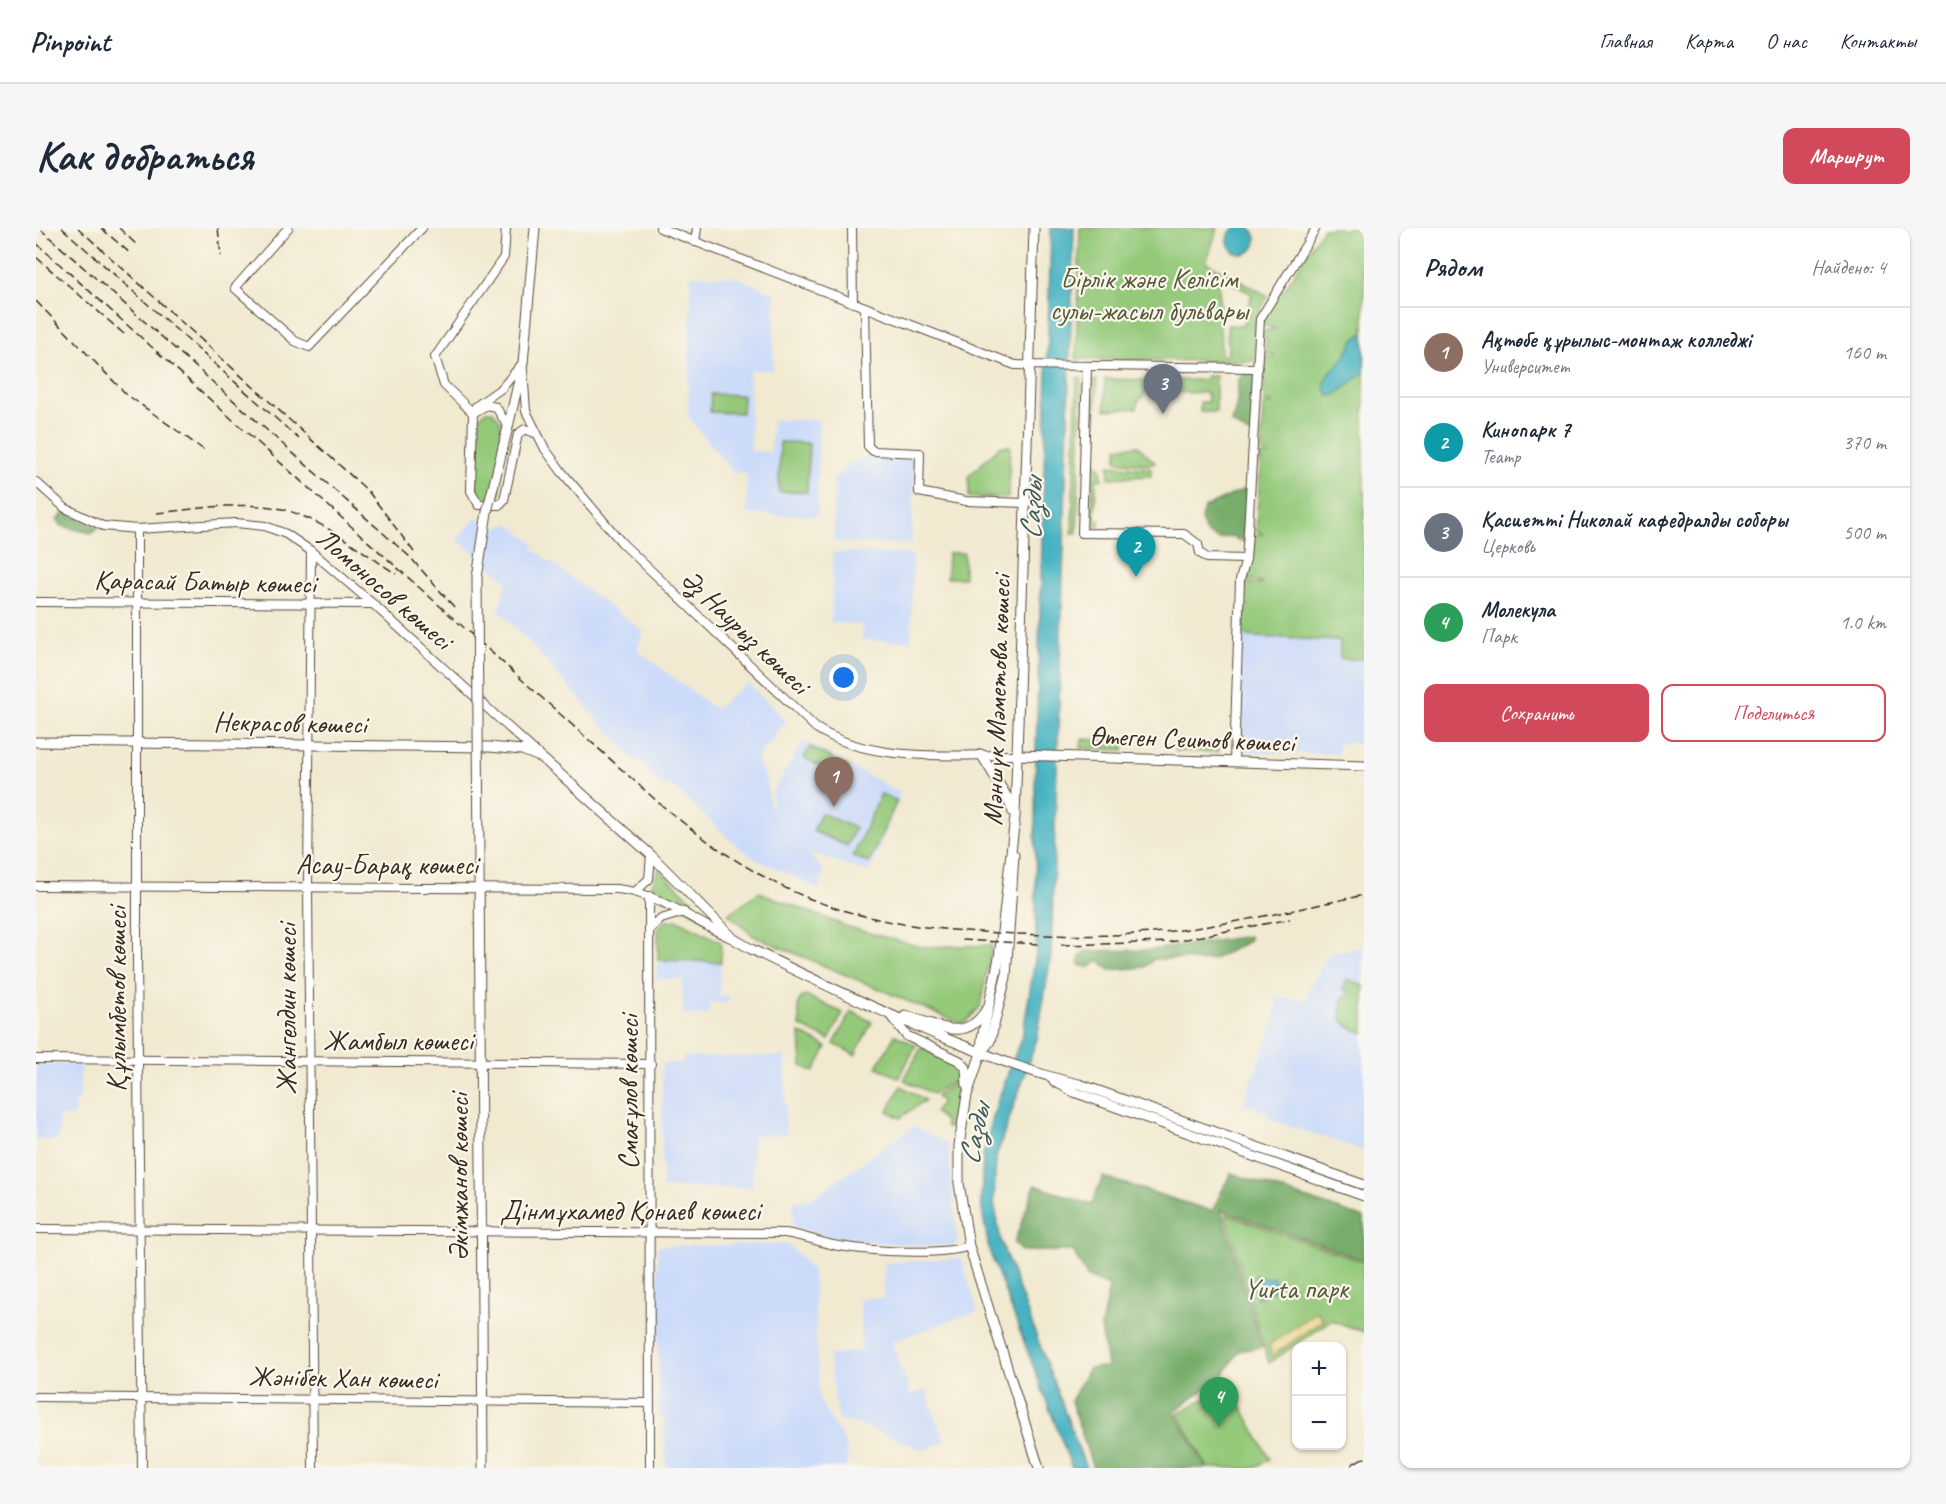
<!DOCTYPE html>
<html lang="ru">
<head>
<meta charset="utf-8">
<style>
	body { margin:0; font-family:Caveat,sans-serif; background:#f6f6f7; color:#1f2937 }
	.controls { position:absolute; right:18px; bottom:18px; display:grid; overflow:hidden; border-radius:12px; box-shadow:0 2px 4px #0004 }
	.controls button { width:54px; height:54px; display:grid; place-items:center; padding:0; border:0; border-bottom:2px solid #e0e1e3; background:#fff; color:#1f2937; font:30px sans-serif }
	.you { position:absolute; left:808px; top:450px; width:21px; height:21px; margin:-15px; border:4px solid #fff; border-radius:50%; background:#1a73e8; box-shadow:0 0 0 9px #1a73e833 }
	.badge { display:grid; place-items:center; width:39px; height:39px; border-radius:50%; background:#d1495b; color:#fff; font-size:20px; font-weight:700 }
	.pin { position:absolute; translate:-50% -50px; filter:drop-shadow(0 2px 3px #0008) }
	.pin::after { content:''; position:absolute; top:32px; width:21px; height:18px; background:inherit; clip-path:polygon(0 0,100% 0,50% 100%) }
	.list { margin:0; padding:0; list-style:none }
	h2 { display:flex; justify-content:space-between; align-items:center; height:78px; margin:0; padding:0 24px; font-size:26px }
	h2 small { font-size:20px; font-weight:400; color:#747a83 }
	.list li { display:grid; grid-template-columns:39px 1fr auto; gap:18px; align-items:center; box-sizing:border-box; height:90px; padding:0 24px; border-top:2px solid #e0e1e3 }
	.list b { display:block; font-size:22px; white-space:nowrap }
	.list p { margin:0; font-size:20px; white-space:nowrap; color:#747a83 }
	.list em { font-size:20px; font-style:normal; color:#747a83 }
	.actions { display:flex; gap:12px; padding:18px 24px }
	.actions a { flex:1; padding:14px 0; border:2px solid #d1495b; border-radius:12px; text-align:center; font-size:21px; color:#d1495b }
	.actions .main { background:#d1495b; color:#fff }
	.map { position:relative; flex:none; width:1328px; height:1240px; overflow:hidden; border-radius:12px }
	header { display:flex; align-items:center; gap:36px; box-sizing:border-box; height:84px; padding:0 30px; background:#fff; border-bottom:2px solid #e0e1e3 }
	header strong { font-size:28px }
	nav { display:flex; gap:33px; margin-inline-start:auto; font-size:21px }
	.intro { display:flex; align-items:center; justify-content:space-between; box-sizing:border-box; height:144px; padding:0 36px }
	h1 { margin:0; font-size:42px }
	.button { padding:15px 27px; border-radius:12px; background:#d1495b; color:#fff; font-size:21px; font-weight:700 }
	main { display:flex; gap:36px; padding:0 36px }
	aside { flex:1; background:#fff; border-radius:12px; box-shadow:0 2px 4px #0004 }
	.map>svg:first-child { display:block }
	.built { fill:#ccdbf9 }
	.green { fill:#94c97a; stroke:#687a4c; stroke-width:1.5 }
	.forest { fill:#77ad6a; stroke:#596c44; stroke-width:1.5 }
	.sand { fill:#eeda9e; stroke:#94825e; stroke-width:1.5 }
	.water { fill:#46b3c2; stroke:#406e70; stroke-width:1.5 }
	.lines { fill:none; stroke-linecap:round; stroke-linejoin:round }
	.minor-casing { stroke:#564739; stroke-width:10 }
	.major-casing { stroke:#564739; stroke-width:11 }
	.highway-casing { stroke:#564739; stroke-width:13 }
	.minor { stroke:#fff; stroke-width:8 }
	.major { stroke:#fff; stroke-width:9 }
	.highway { stroke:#fff; stroke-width:10 }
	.rail { stroke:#3b2a1e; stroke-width:1.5; stroke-dasharray:9 4.5; stroke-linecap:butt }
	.major-bridge-casing { stroke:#564739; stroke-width:11; stroke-linecap:butt }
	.major-bridge { stroke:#fff; stroke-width:9 }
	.labels { text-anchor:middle; stroke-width:4.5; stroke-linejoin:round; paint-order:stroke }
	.park-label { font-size:28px; fill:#565a3a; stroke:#fbf7ec }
	.street-label { font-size:28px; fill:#3b2a1e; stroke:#fbf7ec }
	.water-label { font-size:30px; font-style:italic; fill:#3f5a57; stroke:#fbf7ec }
</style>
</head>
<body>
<header>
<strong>Pinpoint</strong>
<nav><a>Главная</a><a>Карта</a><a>О нас</a><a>Контакты</a></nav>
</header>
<div class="intro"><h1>Как добраться</h1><a class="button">Маршрут</a></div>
<main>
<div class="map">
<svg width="1328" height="1240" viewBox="0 0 1328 1240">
	<rect width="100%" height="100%" fill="#fbf7ec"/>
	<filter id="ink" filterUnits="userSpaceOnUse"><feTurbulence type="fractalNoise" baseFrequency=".0167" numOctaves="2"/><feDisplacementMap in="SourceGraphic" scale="12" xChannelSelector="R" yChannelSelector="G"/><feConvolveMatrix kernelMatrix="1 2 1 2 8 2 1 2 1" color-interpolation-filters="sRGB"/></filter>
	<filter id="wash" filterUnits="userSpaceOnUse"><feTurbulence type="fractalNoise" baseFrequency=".008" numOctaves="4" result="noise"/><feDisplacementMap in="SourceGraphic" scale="24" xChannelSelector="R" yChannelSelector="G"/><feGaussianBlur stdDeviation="1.35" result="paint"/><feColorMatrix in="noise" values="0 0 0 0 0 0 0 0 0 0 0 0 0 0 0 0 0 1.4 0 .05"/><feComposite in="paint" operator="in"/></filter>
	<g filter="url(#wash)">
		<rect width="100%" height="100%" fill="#f1e9d0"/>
		<g class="built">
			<polygon points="655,47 701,49 739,66 737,142 713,142 715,223 735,224 736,192 783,192 781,288 710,286 711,245 697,244 652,189"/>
			<polygon points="836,226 879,229 876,316 797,314 798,250 815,235"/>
			<polygon points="441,289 461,301 472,295 499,316 496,320 608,404 601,422 679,481 712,455 750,493 721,531 730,552 735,583 737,563 768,513 863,564 863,571 833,644 771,624 788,643 783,661 722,632 704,620 634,556 628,561 602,532 599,533 463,381 471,353 421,311"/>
			<polygon points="797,324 877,327 875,413 826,412 826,396 795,395"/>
			<polygon points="1205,408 1305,413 1305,430 1328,431 1328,516 1303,515 1302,526 1211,524 1203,516"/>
			<polygon points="642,692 685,714 684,767 693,768 693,775 673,775 672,787 647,787 647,751 621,751 622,699"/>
			<polygon points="1328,719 1328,923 1230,890 1232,884 1207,876 1238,795 1241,769 1271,772 1271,763 1294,725"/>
			<polygon points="749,828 750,907 717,907 717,960 626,960 626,835 647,835 647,829"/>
			<polygon points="44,836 44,872 38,872 38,888 23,889 23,912 0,912 0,837"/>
			<polygon points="878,898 912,916 922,1017 894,1018 800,1011 758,999 756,973 776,970"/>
			<polygon points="752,1016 777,1043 783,1172 811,1218 811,1240 630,1240 628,1190 623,1190 621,1018"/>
			<polygon points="925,1030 942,1083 856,1114 875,1167 890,1162 909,1214 887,1222 819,1195 803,1193 792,1128 825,1122 824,1070 847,1070 849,1035"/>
		</g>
		<g class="green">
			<polygon points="1044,0 1182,0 1170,34 1232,68 1219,92 1219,133 1188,133 1188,128 1192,125 1191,100 1192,97 1207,98 1216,66 1183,47 1185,133 1040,131"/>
			<polygon points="1287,0 1303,0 1308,3 1310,0 1328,0 1328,431 1304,431 1304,413 1205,408 1206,359 1209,354 1226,357 1225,355 1209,350 1217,307 1228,306 1220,303 1225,228 1233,228 1233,225 1225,225 1227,177 1235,177 1236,175 1228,174 1229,129 1238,129 1238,127 1229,125 1230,110 1226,107 1226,104 1239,100 1227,97 1226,92 1242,64 1248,62"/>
			<polygon points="1171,148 1180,148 1180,184 1164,184 1164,174 1172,174 1171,165 1131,164 1131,158 1125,158 1125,152 1167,152"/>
			<polygon points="1041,150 1046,150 1041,305 1036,305"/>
			<polygon points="1069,151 1117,152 1116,158 1110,159 1110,165 1102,174 1101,180 1069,182"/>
			<polygon points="1057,152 1061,152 1059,236 1065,239 1066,251 1060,252 1059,290 1063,291 1063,299 1057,298 1056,289"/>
			<polygon points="675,166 707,167 706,185 674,184"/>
			<polygon points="450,183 457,183 465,194 464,267 458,274 446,274 440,266 441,191"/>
			<polygon points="744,214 773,215 771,264 743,264"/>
			<polygon points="964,218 974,218 972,270 933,269 933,248"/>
			<polygon points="1102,218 1119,235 1113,237 1080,233 1082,219"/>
			<polygon points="1073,237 1115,241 1115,248 1073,250"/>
			<polygon points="912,325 928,325 928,350 911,350"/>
			<polygon points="1046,511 1088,513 1088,522 1045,520"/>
			<polygon points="1139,514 1183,515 1183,524 1139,523"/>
			<polygon points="774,519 813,539 807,550 768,530"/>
			<polygon points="845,566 861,573 833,635 817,628"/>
			<polygon points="785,585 819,600 811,618 777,603"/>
			<polygon points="623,641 686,701 641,675 612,665"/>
			<polygon points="723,664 812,699 885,719 956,717 944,779 929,795 921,794 718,708 692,686"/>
			<polygon points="642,692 685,714 685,734 622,732 622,699 630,693"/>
			<polygon points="1311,751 1328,758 1328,805 1313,799 1305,790 1306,772 1314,764 1307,761"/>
			<polygon points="771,768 807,785 793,812 764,798 762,775 766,769"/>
			<polygon points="815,783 836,794 819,827 798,816"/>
			<polygon points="764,805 791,819 778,844 766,838"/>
			<polygon points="859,807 880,817 863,850 841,839"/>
			<polygon points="885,820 921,836 925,840 924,849 897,866 868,852"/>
			<polygon points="923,852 915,900 910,900 908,892 898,884 906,874 900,868"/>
			<polygon points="865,858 889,872 864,890 852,883"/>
			<polygon points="1189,986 1328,1034 1328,1104 1295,1092 1233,1135"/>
			<polygon points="1194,1157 1234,1231 1218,1240 1172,1240 1142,1185"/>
		</g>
		<g class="forest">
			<polygon points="1209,145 1219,147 1216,205 1212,206 1196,195 1201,174 1202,152"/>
			<polygon points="1208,261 1211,263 1208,311 1202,313 1197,308 1182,311 1170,305 1165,291 1168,280"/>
			<polygon points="29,284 62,300 55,305 26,298 21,292"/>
			<polygon points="1213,708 1213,713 1178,731 1162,734 1150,731 1118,731 1109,739 1074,742 1063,732 1053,740 1043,737 1044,729 1049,723 1116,722"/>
			<polygon points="1195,945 1328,990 1328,1032 1185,982 1226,1119 1203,1123 1185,1150 1138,1183 1171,1240 1057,1240 1035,1173 1053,1140 1071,1139 1065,1099 1073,1058 1051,1049 1037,1023 986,1023 978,1015 999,957 1055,977 1067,949 1176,983"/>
		</g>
		<polygon class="sand" points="1281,1083 1287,1092 1236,1128 1233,1117"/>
		<g class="water">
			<circle cx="1206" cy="12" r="14"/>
			<polygon points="1015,0 1038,0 1015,728 1001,811 960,929 958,973 965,1014 1050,1240 1036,1240 953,1022 945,975 947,926 961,875 987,805 1000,725 999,559"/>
			<path d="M1328 105V144L1300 167 1293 168C1281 151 1297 142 1307 131 1315 121 1315 110 1328 105Z"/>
			<polygon points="1220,1047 1228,1050 1237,1049 1240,1056 1235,1061 1240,1062 1221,1070 1216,1056"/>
		</g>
	</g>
	<g filter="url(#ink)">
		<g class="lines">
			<g class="minor-casing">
				<g id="minor">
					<polyline points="252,0 199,60 259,113 273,119 386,0"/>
					<polyline points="624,0 979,137 1222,140"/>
					<polyline points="816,0 817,75"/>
					<polyline points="659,14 661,0"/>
					<polyline points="829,79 832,218 837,223 884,225 883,264 930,273 990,275"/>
					<polyline points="485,137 466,160 440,178 437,185 435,263 443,277 463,277 468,272 482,206 489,201 499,205"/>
					<polyline points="1051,140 1046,305 1148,306 1162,316 1164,325 1171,330 1210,331"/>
					<path d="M487 142 490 183 509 221 526 244 586 315 780 500C837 536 916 526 982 527"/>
					<polyline points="437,185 408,157 399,129 468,29 470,0"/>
					<polyline points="437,185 451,177 460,179 472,199"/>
					<polyline points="0,254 29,280 67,298 101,301 200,295 229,298 250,306 275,323 337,376 503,527"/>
					<polyline points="101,301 101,733 106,1240"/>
					<polyline points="275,323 272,659 277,1240"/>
					<polyline points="0,374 337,376"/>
					<polyline points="1198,534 1204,352 1210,331 1212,304 1224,91 1280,0"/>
					<path d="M0 658 581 661C624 665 656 693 695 710"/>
					<polyline points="600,663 613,651 615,627"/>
					<polyline points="613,668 614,1240"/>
					<polyline points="614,702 625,691 648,684"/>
					<polyline points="0,831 615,836"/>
					<path d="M0 1001 748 1005C767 1007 784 1015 803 1018 834 1023 904 1028 933 1018"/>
					<polyline points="0,1169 614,1175"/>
				</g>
			</g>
			<g class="major-casing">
				<g id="major">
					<polyline points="472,199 487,135 499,0"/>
					<path d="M0 514 453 519 486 522 506 530 615 627 698 711 715 721C776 751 837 780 899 806 946 825 993 845 1043 856L1328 957"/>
					<polyline points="945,526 971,569 977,584"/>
					<polyline points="982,527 1328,538"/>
					<polyline points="978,627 970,749 954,813 945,825 931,867 923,917 923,955 933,1018 1003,1240"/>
					<polyline points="443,635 447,1240"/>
					<polyline points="855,788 871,808 924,833 930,840 931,858"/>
					<path d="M869 788C901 795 928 817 950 782"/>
					<polyline points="945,825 946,810 963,730 979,589 998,0"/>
					<polyline points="1018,853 1038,864 1328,968"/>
				</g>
			</g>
			<g class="highway-casing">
				<polyline id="highway" points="1321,1240 1328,1236"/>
			</g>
			<use href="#minor" class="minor"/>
			<use href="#major" class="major"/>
			<use href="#highway" class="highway"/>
			<g class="rail">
				<polyline points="3,0 374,329 419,380"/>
				<polyline points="26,0 263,211"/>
				<polyline points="42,0 332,263 378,324"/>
				<polyline points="65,0 95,26"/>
				<polyline points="83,0 102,18"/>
				<polyline points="182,0 185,28"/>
				<path d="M0 15 623 575C654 601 687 626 723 646 799 690 877 701 963 705 1018 708 1072 709 1127 704 1194 697 1262 681 1328 667"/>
				<polyline points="0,29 88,106"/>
				<polyline points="0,73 90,166 168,222"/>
				<path d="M121 285C158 281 214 272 250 282 290 294 325 323 360 346"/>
				<polyline points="926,712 1004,716"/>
				<polyline points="1025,717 1134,714 1254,691"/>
			</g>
			<g class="major-bridge-casing">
				<polyline id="major-bridge" points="443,635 441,350 451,284 472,199"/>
			</g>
			<use href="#major-bridge" class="major-bridge"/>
		</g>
	</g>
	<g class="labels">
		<g class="park-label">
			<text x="1113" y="60">Бірлік және Келісім<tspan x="1113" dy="32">сулы-жасыл бульвары</tspan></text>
			<text x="1260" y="1070">Yurta парк</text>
		</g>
		<g class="street-label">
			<text transform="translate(169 353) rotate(1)" y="10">Қарасай Батыр көшесі</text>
			<text transform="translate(349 360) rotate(41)" y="10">Ломоносов көшесі</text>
			<text transform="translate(710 403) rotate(44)" y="10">Әз Наурыз көшесі</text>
			<text transform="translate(960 472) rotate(-88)" y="10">Мәншүк Мәметова көшесі</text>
			<text transform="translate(254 494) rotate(1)" y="10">Некрасов көшесі</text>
			<text transform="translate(1156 510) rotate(2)" y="10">Өтеген Сеитов көшесі</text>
			<text x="351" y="646">Асау-Барақ көшесі</text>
			<text transform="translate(80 771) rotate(-90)" y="10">Құлымбетов көшесі</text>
			<text transform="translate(250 781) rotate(-90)" y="10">Жангелдин көшесі</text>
			<text x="362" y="822">Жамбыл көшесі</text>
			<text transform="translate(592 864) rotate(-90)" y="10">Смағұлов көшесі</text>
			<text transform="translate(422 949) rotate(-90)" y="10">Әкімжанов көшесі</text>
			<text x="594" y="992">Дінмұхамед Қонаев көшесі</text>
			<text transform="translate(307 1149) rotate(1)" y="10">Жәнібек Хан көшесі</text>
		</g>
		<g class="water-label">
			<text transform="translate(995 281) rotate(-88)" y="10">Сазды</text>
			<text transform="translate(938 906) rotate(-78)" y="10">Сазды</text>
		</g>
	</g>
</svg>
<div class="controls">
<button>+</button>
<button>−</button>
</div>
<div class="you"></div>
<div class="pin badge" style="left:798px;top:579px;background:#8d6e63">1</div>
<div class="pin badge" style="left:1100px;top:349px;background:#0f9aa8">2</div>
<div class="pin badge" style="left:1127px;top:186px;background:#6b7280">3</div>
<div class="pin badge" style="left:1183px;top:1199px;background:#2e9e5b">4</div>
</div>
<aside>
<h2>Рядом<small>Найдено: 4</small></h2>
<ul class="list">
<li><span class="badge" style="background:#8d6e63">1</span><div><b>Ақтөбе құрылыс-монтаж колледжі</b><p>Университет</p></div><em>160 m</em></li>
<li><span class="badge" style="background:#0f9aa8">2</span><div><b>Кинопарк 7</b><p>Театр</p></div><em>370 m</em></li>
<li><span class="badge" style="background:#6b7280">3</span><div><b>Қасиетті Николай кафедралды соборы</b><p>Церковь</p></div><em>500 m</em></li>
<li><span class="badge" style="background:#2e9e5b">4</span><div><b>Молекула</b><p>Парк</p></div><em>1.0 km</em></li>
</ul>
<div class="actions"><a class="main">Сохранить</a><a>Поделиться</a></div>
</aside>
</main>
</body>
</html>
